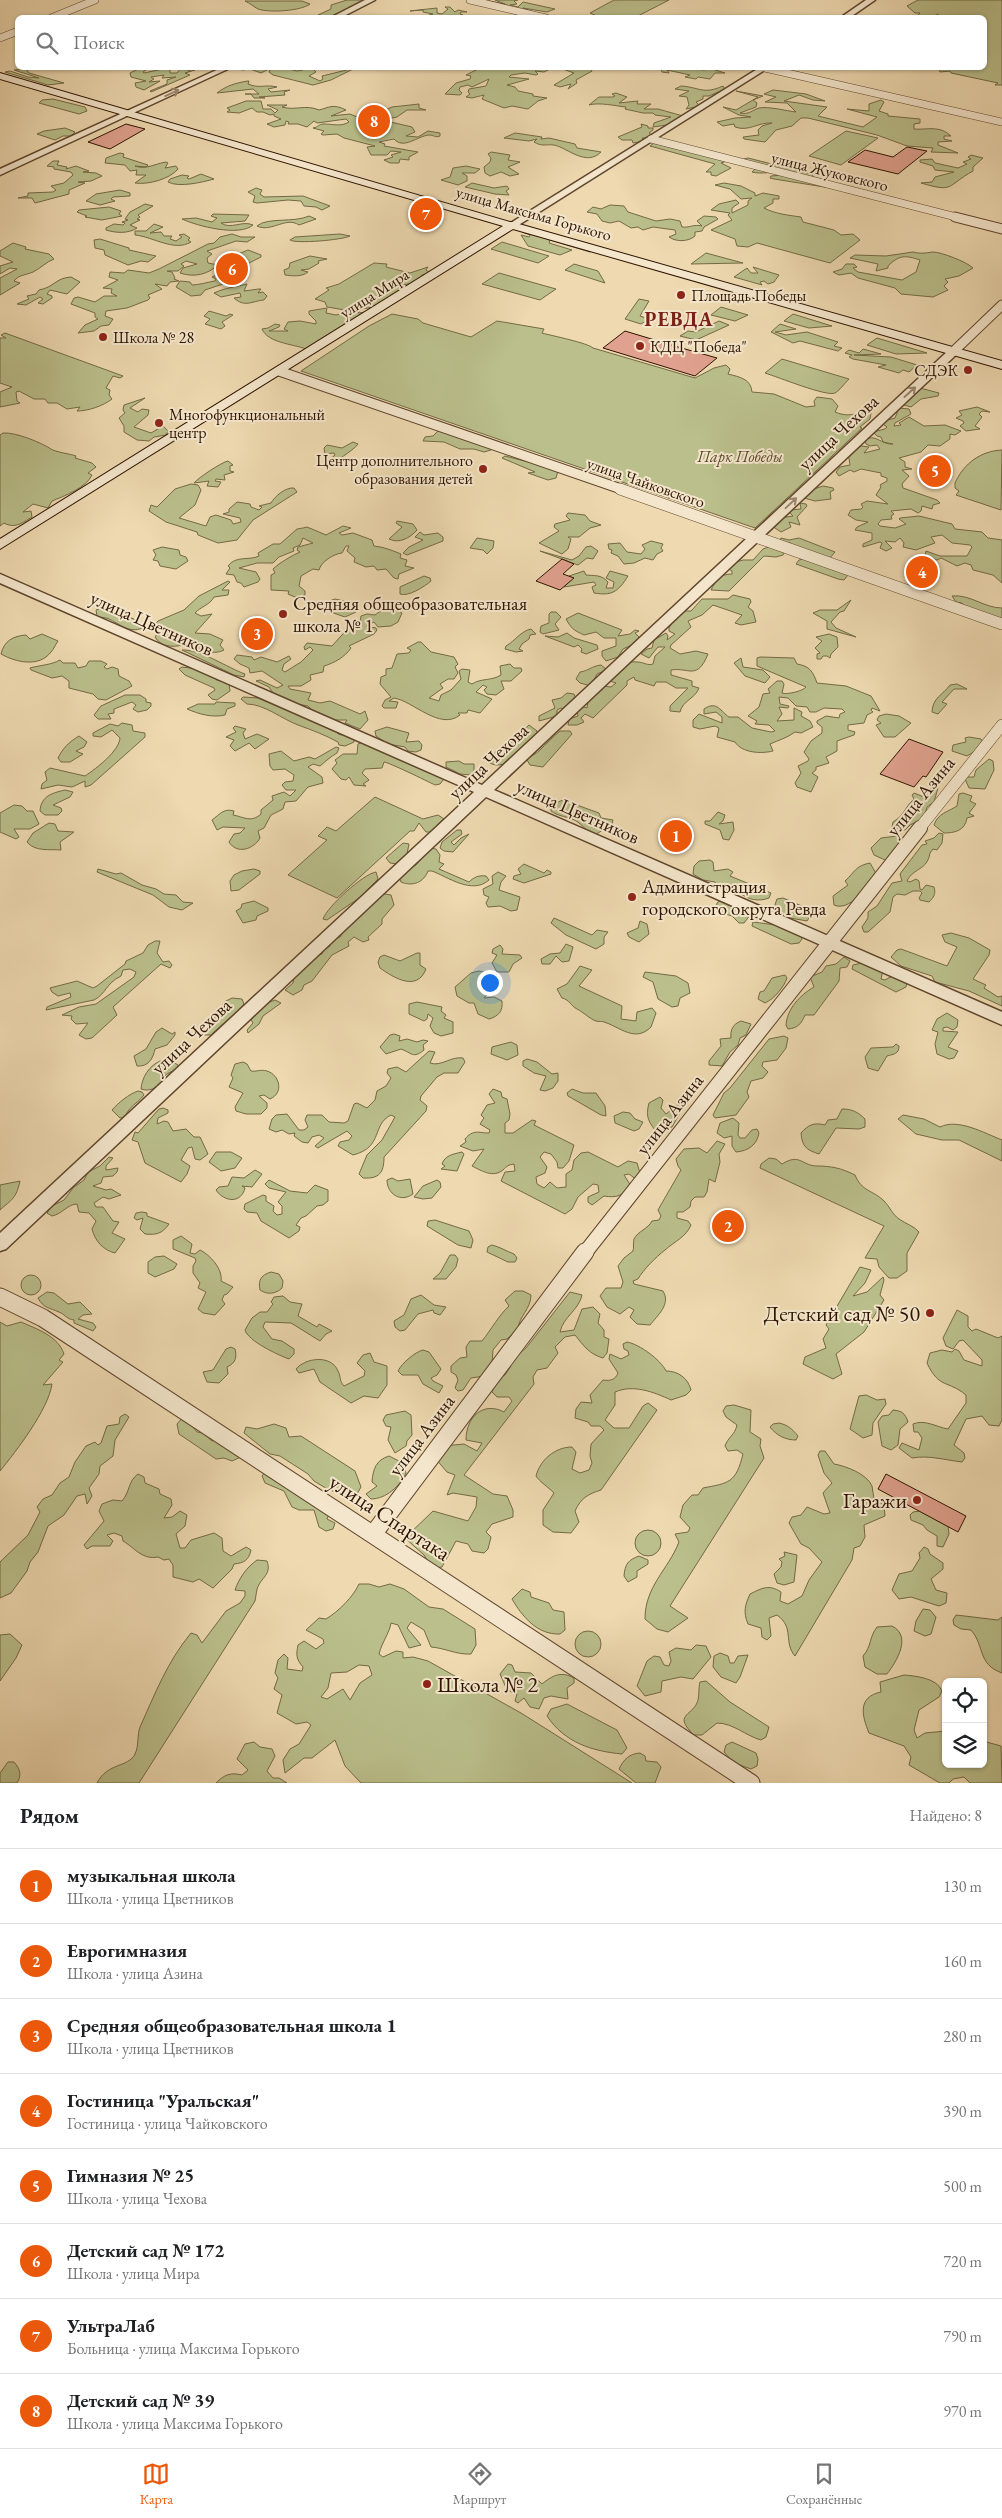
<!DOCTYPE html>
<html lang="ru">
<head>
<meta charset="utf-8">
<style>
	body { margin:0; font-family:"EB Garamond",serif; background:#f2f2f2; color:#202124 }
	.controls { position:absolute; right:15px; bottom:15px; display:grid; overflow:hidden; border-radius:8px; box-shadow:0 1px 4px #0004 }
	.controls button { width:45px; height:45px; display:grid; place-items:center; padding:0; border:0; border-bottom:1px solid #e0e0e0; background:#fff; color:#202124; font:25px sans-serif }
	.you { position:absolute; left:489px; top:982px; width:18px; height:18px; margin:-12px; border:4px solid #fff; border-radius:50%; background:#1a73e8; box-shadow:0 0 0 8px #1a73e833 }
	.badge { display:grid; place-items:center; width:32px; height:32px; border-radius:50%; background:#ea580c; color:#fff; font-size:16px; font-weight:700 }
	.pin { position:absolute; translate:-50% -50%; border:2px solid #fff; box-shadow:0 1px 5px #0006 }
	.list { margin:0; padding:0; list-style:none }
	h2 { display:flex; justify-content:space-between; align-items:center; height:65px; margin:0; padding:0 20px; font-size:21px }
	h2 small { font-size:16px; font-weight:400; color:#757577 }
	.list li { display:grid; grid-template-columns:32px 1fr auto; gap:15px; align-items:center; box-sizing:border-box; height:75px; padding:0 20px; border-top:1px solid #e0e0e0 }
	.list b { display:block; font-size:19px; white-space:nowrap }
	.list p { margin:0; font-size:16px; white-space:nowrap; color:#757577 }
	.list em { font-size:16px; font-style:normal; color:#757577 }
	.icon { flex:none; width:28px; height:28px; fill:none; stroke:currentColor; stroke-width:2; stroke-linecap:round; stroke-linejoin:round }
	.map { position:relative; flex:none; width:1002px; height:1783px; overflow:hidden }
	.search { position:absolute; background:#fff; box-shadow:0 1px 4px #0004; left:15px; right:15px; top:15px; height:55px; display:flex; align-items:center; gap:12px; box-sizing:border-box; padding:0 18px; border-radius:8px; color:#757577; font-size:19px }
	.sheet { height:665px; background:#fff }
	nav { display:flex; justify-content:space-around; align-items:center; box-sizing:border-box; height:70px; border-top:1px solid #e0e0e0; background:#fff; font-size:14px; color:#757577 }
	nav a { display:grid; justify-items:center; gap:2px }
	nav .on { color:#ea580c }
	.map>svg:first-child { display:block }
	.green { fill:#babf8b; stroke:#746a46; fill-rule:evenodd }
	.building { fill:#e0a18e; stroke:#2f1400 }
	.lines { fill:none; stroke-linecap:round; stroke-linejoin:round }
	.minor-far4-casing { stroke:#5f452c; stroke-width:8 }
	.minor-far3-casing { stroke:#5f452c; stroke-width:11 }
	.minor-far2-casing { stroke:#5f452c; stroke-width:12 }
	.minor-far1-casing { stroke:#5f452c; stroke-width:16 }
	.minor-casing { stroke:#5f452c; stroke-width:19 }
	.tertiary-casing { stroke:#5f452c; stroke-width:3 }
	.secondary-casing { stroke:#2f1400; stroke-width:2 }
	.minor-far4 { stroke:#f4e6cc; stroke-width:7 }
	.minor-far3 { stroke:#f4e6cc; stroke-width:9 }
	.minor-far2 { stroke:#f4e6cc; stroke-width:11 }
	.minor-far1 { stroke:#f4e6cc; stroke-width:14 }
	.minor { stroke:#f4e6cc; stroke-width:17 }
	.tertiary { fill:#f4e6cc; fill-rule:evenodd }
	.secondary { fill:#f4e6cc; fill-rule:evenodd }
	.oneway { stroke:#9b8870 }
	.poi-dot { fill:#8f2418; stroke:#f4e6cc; stroke-width:2 }
	.labels { text-anchor:middle; stroke-width:4; stroke-linejoin:round; paint-order:stroke }
	.far-street-label { font-size:16px; fill:#2f1400; stroke:#f4e6cc }
	.far-poi-label { font-size:16px; fill:#2f1400; stroke:#f4e6cc; text-anchor:start }
	.far-park-label { font-size:16px; font-style:italic; fill:#59472a; stroke:#f4e6cc }
	.street-label { font-size:19px; fill:#2f1400; stroke:#f4e6cc }
	.poi-label { font-size:19px; fill:#2f1400; stroke:#f4e6cc; text-anchor:start }
	.far-district-label { font-size:20px; font-weight:bold; letter-spacing:1px; fill:#7a1f14; stroke:#f4e6cc }
	.near-poi-label { font-size:22px; fill:#2f1400; stroke:#f4e6cc; text-anchor:end }
	.near-street-label { font-size:22px; fill:#2f1400; stroke:#f4e6cc }
</style>
</head>
<body>
<div class="map">
<svg width="1002" height="1783" viewBox="0 0 1002 1783">
	<rect width="100%" height="100%" fill="#eed9b0"/>
	<filter id="stains"><feTurbulence type="fractalNoise" baseFrequency=".004" numOctaves="4"/><feColorMatrix values="0 0 0 0 .2 0 0 0 0 .09 0 0 0 0 .02 0 0 0 .5 -.17"/></filter>
	<radialGradient id="worn" r=".72"><stop offset=".6" stop-color="#630" stop-opacity="0"/><stop offset="1" stop-color="#630" stop-opacity=".3"/></radialGradient>
	<g class="green">
		<polygon points="347,0 368,0 329,17 318,15 331,9 331,5"/>
		<polygon points="484,0 505,4 495,0 518,0 514,1 517,4 510,5 518,7 523,2 555,9 547,12 523,8 534,12"/>
		<polygon points="614,0 669,0 636,17 599,17 590,13"/>
		<polygon points="918,0 1002,0 1002,85 995,85 998,83 951,73 950,71 940,72 939,68 931,68 984,68 984,18 938,17 938,14 932,17 895,17 917,16 920,13 915,13 907,6"/>
		<path d="M302 1 310 4C301 11 269 13 258 9 254 7 250 3 245 1Z"/>
		<polygon points="445,7 450,7 455,12 458,10 467,12 461,12 460,14 463,15 458,17 431,18 429,15 433,14 423,12 423,10 410,11 437,8 437,13 442,14 448,9"/>
		<polygon points="140,68 158,68 149,68 143,72 144,73 167,68 170,68 170,73 177,73 181,68 188,68 186,69 189,71 192,69 195,70 185,73 190,75 151,92 150,91 167,84 167,80 176,77 162,78 164,75 151,77 154,79 149,82 160,81 144,90 136,87 135,83 146,81 131,77 130,73"/>
		<polygon points="239,68 285,68 297,71 303,70 292,68 316,68 313,69 316,72 309,76 320,81 323,79 322,76 355,68 331,80 313,85 273,75 269,72 271,68 261,73 250,69 242,70"/>
		<polygon points="480,68 552,68 544,72 535,71 538,74 536,75 525,73 511,75 509,77 529,79 507,85 515,87 518,91 533,94 533,96 547,98 538,101 528,109 512,106 504,108 482,99 484,95 472,98 466,97 470,94 468,92 469,89 486,86 489,79 472,87 468,85 460,87 459,90 462,93 460,95 445,94 456,83 470,79 471,76 466,75"/>
		<polygon points="560,68 603,68 591,69 592,71 576,80 577,83 568,89 571,84 560,87 554,85 574,73"/>
		<polygon points="661,68 706,68 702,70 712,69 725,73 715,73 710,79 698,77 696,79 685,77 690,75 667,70 669,73 662,72"/>
		<polygon points="26,69 29,73 64,83 48,85 5,72 10,71 28,77 39,78 14,70"/>
		<path d="M248 81H249L248 84C259 89 266 84 277 87L268 89 271 92 290 90 284 92 285 95 259 97 265 98H254L251 94H245H259L253 89 217 93C226 86 235 83 248 81Z"/>
		<path d="M681 86C699 87 703 95 723 86L725 89 709 96H703V99L696 102 700 106 686 109 689 105 687 97 679 96 689 91 675 89Z"/>
		<path d="M773 90 806 94 825 101 813 100 799 95 784 101 827 107 818 116 863 127 877 117 847 109 869 111V104L881 100 884 102 879 111 888 114V116L920 119V123L914 124V129C928 130 939 125 951 136H944V139L952 141 938 142V145L958 153 931 152 933 148 907 146 877 135 808 118H801L792 126 776 130 765 142 744 139 743 137 759 135 758 130 762 126 772 123C758 122 749 132 735 127L734 124 723 126 717 122 735 118 751 117 739 115 723 107 736 110 758 97 736 91 763 96 753 100 757 103 756 107 740 113C749 115 752 110 759 108 768 106 787 111 796 112L787 103 765 102 776 97 764 94Z"/>
		<path d="M616 93 627 97 619 103 638 101 637 104H651L644 109H658L683 116 667 125 653 127 654 123 671 117 655 115 653 113H643L625 109 626 107C616 106 599 102 589 105L599 97H613L615 96 612 94Z"/>
		<polygon points="53,99 85,107 87,111 79,114 39,103 42,100"/>
		<path d="M246 101H261L263 109H271L275 113 278 110 267 105H287L282 107C296 111 305 104 319 110 328 108 333 103 346 110L331 116 350 114 367 121 389 115 390 113 383 111 392 107 419 104V108L426 110H407L397 117 382 120 412 127 415 132 406 136 418 137 428 131 440 133V136C435 138 434 135 429 135 417 136 404 150 394 139L379 142 385 144 384 146 418 152 409 157V160L400 159 399 163H390L384 160 393 157 391 155 401 152 391 151 387 155H371L367 147 375 146 344 138 337 134 323 135 321 134 324 131 313 128C319 127 318 124 324 124 333 124 341 127 349 122L346 119 317 123 314 121 307 127 298 124H288L289 122 286 121 285 125 274 127 267 124 281 119 274 116V114L270 115 263 112H257L252 108 239 113 227 112 230 110 227 108Z"/>
		<polygon points="641,124 648,126 648,128 653,128 653,130 649,133 652,135 650,138 642,138 645,141 633,143 632,140 622,140 618,137 642,127"/>
		<polygon points="65,128 75,132 71,136 63,136 55,140 37,134 44,131"/>
		<polygon points="846,131 878,138 841,165 809,156"/>
		<path d="M515 133 542 137 541 139 549 138 575 144 577 148 601 152C586 167 568 148 554 145 546 144 542 147 534 142L537 139 529 141 504 138Z"/>
		<polygon points="654,143 727,161 721,163 731,168 716,176 711,175 711,172 706,172 715,164 650,146"/>
		<polygon points="491,152 510,155 508,160 520,162 508,167 519,174 510,176 501,172 490,176 485,173 484,167 490,162 491,158 488,154"/>
		<path d="M120 153 124 154 123 157 148 165 146 167 135 166C146 170 154 164 166 162L168 163 165 168 176 166 178 169C170 179 148 185 135 183L146 175H136L137 170 130 171 125 165 105 163 106 158Z"/>
		<path d="M971 155 983 158 973 167V171C946 186 955 193 921 183L932 182 935 177 954 172 935 170 933 166 920 162V160L932 159 935 163 958 168 967 164 963 162 971 159 968 157Z"/>
		<path d="M748 158 812 174 814 178 837 189 774 179 770 178 771 176 781 175C771 170 763 175 752 172L755 169 744 159Z"/>
		<polygon points="53,161 59,161 57,165 67,167 66,169 76,166 89,171 83,172 96,173 102,176 91,181 78,182 85,183 69,190 69,194 35,203 32,198 18,198 28,196 28,193 53,192 56,190 51,186 64,183 73,175 71,172 54,169 54,167 47,166"/>
		<polygon points="466,166 480,169 475,173 462,173 467,176 467,181 458,185 441,180 450,177 453,168"/>
		<path d="M201 174 214 179C203 182 179 188 168 182L170 179 182 175 189 176 187 178 189 179Z"/>
		<polygon points="472,183 494,188 507,186 509,189 506,191 509,195 495,194 465,187"/>
		<path d="M724 183 741 186 755 193V196L763 193 779 196V199H773V203L764 208C776 214 787 215 801 217L803 222 834 230 841 235 853 234 860 240 830 263 757 243 748 247 737 246 735 239 711 230 732 220 728 215 730 213 711 210 719 204 736 200 739 203 732 208V213L748 205V201L752 198 741 199 730 189 715 185Z"/>
		<polygon points="256,188 262,190 260,194 264,197 303,196 330,206 322,210 316,207 304,206 301,201 288,200 257,203 253,202 255,196 248,192"/>
		<polygon points="120,190 130,193 130,196 113,197 111,199 115,201 100,205 86,201 96,194"/>
		<path d="M145 204 153 206 138 215 140 217 137 219 140 220 130 225 137 228C128 234 116 233 106 230V228L114 224 123 225 125 223 122 222 128 220 125 219 130 212Z"/>
		<path d="M610 205 624 206 628 212 656 221 670 219 680 221 682 227C689 228 694 224 702 226L697 221 704 216 716 217 718 219 704 227 702 231 695 232V236C688 242 676 242 669 237L676 234 675 230 653 227 643 230 638 227 631 228 619 221 610 223 602 221 597 214 587 212 593 207 601 209Z"/>
		<polygon points="109,207 121,211 119,214 122,216 102,220 85,217 87,216 77,212 79,210"/>
		<path d="M213 214 249 215 245 221 221 223C231 230 242 220 253 225 239 237 197 226 182 219L196 218 212 222 217 218 211 216Z"/>
		<path d="M309 216 316 219 299 225C286 216 271 233 257 226 267 217 294 223 309 216Z"/>
		<path d="M154 224 163 227 150 233 161 232 164 236H172L170 239 176 241 182 237 179 235 184 234 190 238 188 240 191 242C174 252 154 237 135 235V231H146Z"/>
		<polygon points="524,231 593,250 590,252 550,240 549,243 572,250 560,255 528,246 521,235 529,237 530,235 522,232"/>
		<path d="M232 234 241 237H255L247 242 236 241 207 251 212 254 207 258 208 263 218 265C208 274 195 278 180 273L183 268 197 264 186 261 181 264 184 266 178 271H167L172 272 175 278 174 279 179 281 170 282 167 286 155 284 162 289 148 295 150 298 148 300 127 308 106 311 105 316 113 319 109 325 101 326 94 331 78 333 85 325 98 319 95 317V313L71 304 74 298 78 297 95 302 104 296H117L111 293 112 289 103 288 118 280 109 277 110 272 124 273 128 270 149 273 159 269 208 244 214 243 220 237Z"/>
		<path d="M340 234 350 236C342 240 296 244 290 240L295 237Z"/>
		<polygon points="100,239 129,248 129,250 156,256 148,262 141,261 128,265 105,255 104,250 95,248 94,240"/>
		<polygon points="502,242 549,256 538,263 491,249"/>
		<path d="M13 243 26 247 25 249 49 254 54 259C46 262 41 268 33 272 26 275 18 275 14 281L20 283 0 295V278L17 269 10 268 0 274V266L13 262 0 256V251Z"/>
		<polygon points="248,250 261,255 261,257 239,268 229,263 234,260 231,257"/>
		<path d="M913 252C921 254 925 253 933 252 941 252 967 262 973 268L959 276 945 279 948 282 944 286 948 290 933 297 901 294 895 288 858 278 851 273 839 275 833 272 842 269 846 264H854L857 267 853 268 858 272 902 280 916 272 920 260C905 255 899 255 888 266V268L876 271 878 264 850 258 855 255 886 256Z"/>
		<polygon points="706,253 743,263 691,264"/>
		<path d="M310 256 327 259 318 261 319 263 309 269 301 270 308 272C302 277 292 276 285 275L284 270 289 268 290 263Z"/>
		<path d="M374 263 387 264 386 267 410 273 428 267 426 270 431 274 422 275V278L413 283 403 285 402 290 375 307 361 309 358 313 366 312 306 349C293 344 268 343 262 329L268 328 275 324 280 325 279 327 269 331H288L284 329 288 322 300 321 316 324V321L309 314V311L327 308 326 313 336 315 344 313 345 310 327 307 325 302 315 299 329 290 326 288 339 284Z"/>
		<polygon points="574,264 598,271 605,283 565,270"/>
		<polygon points="753,267 779,275 774,282 768,284 764,281 760,282 762,285 734,277 747,268 751,273 758,273"/>
		<path d="M221 268 236 271 234 274 220 282 223 284 205 290 201 295 191 296 176 287 180 281 190 282 192 285C199 285 208 282 215 281L216 279 212 277 219 274Z"/>
		<polygon points="499,273 556,289 540,300 482,284"/>
		<path d="M71 277 80 282 67 294 50 290 47 294 52 296V298L43 304 38 303 43 299 40 297 26 305 17 304 29 299 27 296 36 294 39 290C55 287 55 278 71 277Z"/>
		<path d="M247 284 244 291 259 289H261L258 293 263 292 267 296 264 300C252 301 245 308 234 298L241 297 240 293 221 297 214 293C228 287 231 288 247 284Z"/>
		<polygon points="639,299 649,301 640,316 649,319 641,324 625,319"/>
		<polygon points="721,307 748,315 735,321 711,315"/>
		<polygon points="209,311 226,316 230,314 233,315 222,322 225,326 221,329 205,324 210,319 204,316"/>
		<path d="M392 314 418 319 423 323 471 337 497 321 544 329 542 333C553 336 588 343 593 348L695 378 714 368 726 365 730 369 728 374C740 377 751 379 752 392L774 394 806 407 815 406 814 401 817 397 832 399 838 406 835 412C845 416 852 416 862 411L871 413 870 419 860 427 862 428 755 528 301 371 369 326Z"/>
		<polygon points="793,314 832,326 809,328 784,321"/>
		<polygon points="719,321 729,325 696,340 680,336 688,331 696,332"/>
		<polygon points="780,324 796,329 775,332 786,335 807,332 838,342 834,346 842,348 838,351 800,341 793,343 771,332"/>
		<path d="M5 333 123 376 120 378 113 376 106 388 110 390 109 395 112 399C103 406 88 411 77 411L80 407 67 409 57 403H48L45 399H34L19 391 16 392 17 401 20 403 0 407V392L12 387 0 383V338H6L1 335Z"/>
		<polygon points="877,338 927,353 896,354 867,345"/>
		<polygon points="863,349 881,354 854,355 891,357 917,365 909,372 903,370 899,373 878,367 886,365 853,359 849,357 852,355 845,353 849,350 859,353"/>
		<path d="M782 359 849 379C845 383 839 391 835 393 827 397 778 377 765 373Z"/>
		<polygon points="920,388 939,393 938,396 921,399 911,407 904,405 903,402"/>
		<polygon points="145,398 130,408 138,412 142,409 149,410 148,415 134,427 151,433 163,426 168,431 166,435 154,437 149,441 137,440 124,432 124,426 119,418 125,413 123,410 124,405"/>
		<polygon points="977,407 990,412 982,411 979,414 982,417 975,426 980,429 966,431 960,426 964,423 963,421 956,418 962,415 959,411"/>
		<path d="M899 408 909 409 911 414 895 423 894 426 901 425 899 423 909 417 924 426 945 425 961 431 955 435 950 434V439L940 446 928 445 921 452 899 458 905 462V467L912 469 902 470 909 476 902 484 903 488 937 500 940 503 933 505 932 509 922 506 921 511 918 513 911 509 891 511 894 514 891 516 892 519 881 520 878 524 880 526 895 528 906 524 899 519 900 518 919 516 952 524 955 529 982 532 988 538 1002 540V583L993 575 973 570 971 565 965 563 957 566 941 558 937 560 925 556 926 551 940 556H967L972 547 970 545 952 543 942 535 931 537 935 543 916 550 903 547 904 543 900 538 895 542 885 541 892 548 886 551 880 548 882 543 880 542 863 547V544L872 540V533L855 530 857 527 868 522 856 520 848 515 851 510 861 509 863 507 861 504 867 501 888 504 876 495 881 487 880 485 887 481V478L881 476V473L861 469 854 472 850 470 839 476 836 472 840 467 850 465 849 458 845 456 846 454H851L861 446 869 447 864 453 880 449 877 445 870 446 866 444 865 441C874 432 881 445 893 444L883 442 881 437 877 436 873 432 885 429 887 427 880 422 895 418Z"/>
		<polygon points="439,430 489,448 491,450 484,452 474,449 460,449 444,442 423,441 425,437 433,436"/>
		<path d="M3 433C16 432 42 443 51 449 55 452 71 454 76 456L75 458 92 463 96 467 88 473 92 475C86 488 64 496 52 501L48 508 33 504 23 512 31 511 32 517C22 523 15 529 4 523L0 526V435Z"/>
		<path d="M353 442 358 444C356 448 339 459 335 462L329 460 335 455 334 453 325 454 324 448 327 445 342 448Z"/>
		<path d="M1002 450 1001 510 956 495 959 491 955 488V483C964 463 981 451 1002 450Z"/>
		<polygon points="505,456 552,468 558,471 556,478 548,480 528,473 535,472 502,458"/>
		<path d="M228 461 233 465 230 466V471L234 472 224 475 225 480 216 479 215 481 221 482 218 487 207 486 209 481 194 483C198 478 222 462 228 461Z"/>
		<path d="M191 484 198 485 201 490 195 505 179 518 206 526 210 517 216 515 231 520 233 524 241 522 240 518 223 514 229 512V509L237 502 250 504 251 507 259 510 262 507 259 506 271 503C275 496 286 487 294 488L297 492 253 520 237 540 218 543 198 535 197 532 166 522 149 511 151 505 157 507 175 489Z"/>
		<polygon points="823,486 833,488 834,490 830,492 831,499 815,501 804,498 811,490"/>
		<polygon points="800,503 806,504 807,506 797,517 800,525 789,522 791,527 781,532 772,526 780,518 793,516 789,512 790,510 801,509"/>
		<polygon points="568,513 585,515 590,521 601,525 590,528 579,537 568,537 571,539 568,549 562,554 539,543 559,531 554,527 555,524 570,520 566,516"/>
		<path d="M397 521 413 524 417 530C410 538 399 544 389 539L402 527 396 523Z"/>
		<path d="M343 526 351 528 339 533 342 535 353 533 372 540 374 546C384 547 391 550 401 554L400 558 407 560 405 566 414 568 399 574 398 579 394 578 386 569 377 570 374 566 366 567 354 562 355 558 347 551 349 546H346L342 553C333 554 321 562 319 570L313 569 301 576 299 586 305 591V595L295 597 288 594 289 591 271 590V575L275 573 273 569C279 563 293 555 300 552L297 550 298 547 313 543 303 538 300 545 293 548 294 551 279 557 273 563H257L239 568 256 572 260 579 258 582 244 587 241 583 237 582 234 575 226 574 230 568 228 566C236 555 249 561 259 556L258 553 273 544H280L297 529 303 528 307 527 326 535Z"/>
		<polygon points="420,532 424,535 438,533 443,537 443,541 407,555 403,553 409,547 423,540 415,537"/>
		<polygon points="477,538 494,541 493,548 487,554 483,550 470,548"/>
		<polygon points="781,538 789,540 799,538 835,552 829,559 794,547 791,543 779,542"/>
		<polygon points="651,541 663,544 661,548 663,551 657,554 653,560 645,558 634,563 624,564 618,556 611,553 612,550 609,549 608,544 620,543 627,552 641,554 645,549 642,545"/>
		<polygon points="591,546 598,551 593,559 587,558 578,565 540,551 572,560 579,556 586,547"/>
		<path d="M772 546 784 553 783 555 776 557 764 556 729 591 711 590C716 580 720 574 732 574V571L727 568 733 563 743 560H753L763 549Z"/>
		<polygon points="162,547 179,550 180,555 186,557 188,561 176,569 160,566 158,561 153,560 156,555 153,550"/>
		<polygon points="804,559 848,575 844,580 838,579 796,564 799,560"/>
		<path d="M584 571 586 575C594 576 601 574 608 582L606 588H613L614 582 606 578 610 571 628 576C618 592 612 596 594 593L592 587 596 585 594 582 564 587 573 578 569 576Z"/>
		<path d="M424 576 430 578 431 581C424 587 408 597 400 594V587Z"/>
		<path d="M228 581 230 582 222 590H229L228 595 214 597C210 605 200 607 195 613L201 616 212 614 195 633 210 634 223 640 220 645 224 650C213 656 195 650 191 639H186L182 645C172 648 160 646 155 637L160 630 156 623 158 621 184 610 199 596Z"/>
		<path d="M733 595 750 599 751 602 748 607 753 611 756 622 741 625 735 623 742 615 713 605 702 615 688 621 691 627 671 645 670 648 680 654 696 651 708 654C697 681 689 667 671 670V675L692 681V686L699 688C695 699 683 700 680 712L670 711V706L688 688H676L666 682H656L654 686 635 680 634 677 627 681V685L593 718 585 714 581 718 584 722 577 725H568L569 719 578 716 577 711 581 706 587 708 588 700 594 696 593 694 602 686 611 687 616 683 606 680C614 672 626 660 637 662 644 662 647 666 653 664L655 656 665 647H658L649 658 641 654 647 649 652 648 654 640 666 633 668 636 667 640 675 634 669 631V628L674 619 682 611H691L702 599H728Z"/>
		<path d="M952 596C970 594 984 608 1002 608V622L964 606 962 603 956 602Z"/>
		<polygon points="335,599 344,601 346,606 352,607 356,612 345,617 322,609 327,602"/>
		<polygon points="851,600 844,611 840,612 831,622 836,628 856,637 827,629 827,621 813,613 820,610 837,610"/>
		<path d="M396 603 397 610 402 613 398 622 391 626 378 627 374 622 366 626 376 628 377 630 374 634 349 646 351 648C345 657 334 663 324 666L323 672 310 675 311 680 301 686H288L290 689 311 693 308 700 320 703 330 701 360 714 365 711 368 720 360 729 345 723 347 720H331L315 713 308 706 296 704 273 693 269 687 256 681 260 680 277 688 283 685 262 671 250 673 249 668 240 664 234 659 237 655 252 657 254 660 261 657 277 662 289 656 291 659 284 664 282 670 285 672 301 662 313 650 310 647 305 650 304 647 307 643 332 646 351 625 360 622 361 616 367 614 375 615 389 605Z"/>
		<path d="M102 608 134 619 142 628C130 634 118 623 109 619 105 617 101 618 97 616L96 610Z"/>
		<polygon points="551,612 556,612 561,617 555,624 559,630 543,634 540,632 541,626 549,623 549,614"/>
		<path d="M578 613 622 630 618 636 630 634 635 630 639 631 635 633 639 637 636 643 623 649 618 657 606 661 602 656V651L616 646V638H604L596 632 584 635C573 630 571 628 566 619Z"/>
		<path d="M531 629 536 634 530 635 529 639 522 644 519 649 523 651 516 652 505 649 506 646C515 641 521 631 531 629Z"/>
		<polygon points="567,633 574,638 597,645 598,649 586,654 581,652 582,649 578,645 574,647 545,636 558,637"/>
		<path d="M42 634 58 641C55 645 54 649 51 652 39 668 15 662 1 654 4 641 13 636 26 635L30 639Z"/>
		<polygon points="829,634 837,637 838,647 831,654 830,658 827,656 823,656 821,659 817,659 817,654 820,653 815,648 822,641 816,637"/>
		<path d="M418 642H421L431 652 454 657 458 664 455 667 458 673 454 679H448L440 684 443 688 429 698 439 701 441 695 451 690 461 679 459 671 462 669 470 670 468 682 472 684C481 678 492 681 501 675L500 666 510 664 514 668H521L522 671 511 681H501L504 689 496 695 487 694 484 690 487 687 483 685 476 692 492 699 480 713 468 710 467 713H458L460 715C440 731 413 701 394 698L389 701 398 702 396 708H384L382 706 385 700 391 697 380 684 381 677 386 675V669L392 668 397 654 409 653 411 650 407 648Z"/>
		<path d="M182 650C200 649 228 668 245 674L244 677 234 675Z"/>
		<path d="M760 657 794 658 797 664C810 666 813 672 817 683L846 686 871 696 880 711 872 708 871 710 873 712 867 715 864 723 848 725V730L855 732 854 735 837 741V751L826 757 829 763 816 767V770L812 773 818 777 811 792 797 787 795 783 801 773 798 766 808 761 809 759 804 752 811 741 822 733V727L817 723V721L826 716 839 718 840 714 845 712 842 709 824 708 816 712H810L807 707 796 706 788 698 779 697 780 704 789 706 788 708 779 707 782 714 777 721 794 720V708L802 712 801 716 810 721 813 727 801 733 795 732C787 738 779 740 770 744L773 751C761 754 742 753 735 742L717 737 719 728 715 726 700 729 693 727V720L699 714 722 723V717L716 712 704 714V709C717 700 721 712 729 717H738L752 728 771 732 775 731 769 725 755 724 757 721 748 716 759 707 763 694 770 693 768 689 777 681H782L784 684 782 693C787 695 803 691 806 687L757 666V658Z"/>
		<polygon points="741,658 743,667 763,670 770,677 765,683 745,676 734,663"/>
		<path d="M60 660 63 663H75L78 668 86 666 89 661H101L107 664 104 667 107 669 112 667 118 669 119 676 129 681 132 686 106 700 98 699 93 694 69 688V681L62 676 52 678 31 670 30 668C41 665 51 665 60 660Z"/>
		<path d="M601 665 606 669 604 671 597 674 591 686 580 683 576 679 580 672C588 671 592 666 601 665Z"/>
		<polygon points="182,667 200,669 217,680 229,683 230,691 217,700 212,699 208,695 215,690 214,688 185,675 179,669"/>
		<path d="M957 684 967 689H954L942 702 947 704 938 714 932 712C933 697 942 696 950 685Z"/>
		<polygon points="567,693 574,694 576,699 565,710 561,708 557,710 557,716 539,721 539,716 555,708 552,700 561,698"/>
		<polygon points="125,695 140,695 146,699 146,702 151,703 151,706 147,710 138,712 133,709 136,705 132,702 114,709 114,713 108,714 111,719 98,719 94,715 101,706"/>
		<path d="M243 697 258 698 275 705 287 706 327 724 329 729 337 732 338 734 354 738V742L345 746 339 745 338 742C325 735 312 730 298 725 282 719 264 704 247 704L241 699Z"/>
		<path d="M216 702 235 703V706L227 709 225 715C212 718 199 714 187 709L198 704H215Z"/>
		<polygon points="886,714 899,716 911,723 895,737 884,737 876,725 881,723 877,720 879,716"/>
		<path d="M122 723 132 725 133 731 145 733V737L91 785 85 787V781L72 787 58 785 41 789 42 784 47 780 45 772 50 768 85 776C97 768 119 751 120 738L112 730 101 737 93 736V733L110 724 118 726Z"/>
		<path d="M529 725 537 731 536 735 516 753 515 758C508 763 498 768 490 763 493 756 496 746 506 747Z"/>
		<polygon points="235,726 246,729 243,733 245,739 257,734 269,739 255,749 249,743 235,751 230,746 234,740 226,737 236,732 233,728"/>
		<polygon points="387,727 409,733 406,742 419,741 422,745 421,750 416,752 408,751 405,747 388,744 376,736 375,731"/>
		<path d="M560 731H570L572 734 543 767 530 765 527 760C530 755 536 755 540 750 546 744 553 737 560 731Z"/>
		<path d="M79 736 87 742 84 747 76 751 83 754 70 762H61L58 758C63 748 69 742 79 736Z"/>
		<polygon points="969,737 981,739 983,743 982,747 967,756 952,751 953,745 966,742 965,738"/>
		<path d="M365 741 444 779 440 784 435 785C427 781 388 762 384 762L382 768 365 769 362 773 369 780 363 784 366 786 354 785 349 777 346 780 341 779 332 769 337 763 335 760 343 754H357L358 744Z"/>
		<path d="M336 747 339 748 337 753C330 757 326 761 320 766L313 764 308 767 322 777 323 783 308 787 296 801 285 802 283 809 271 815 264 828 258 831 260 838C254 849 237 855 229 842L234 834 240 833 245 828 223 827 217 830 212 820C220 814 224 808 234 811L233 815C244 817 251 823 261 814V810L273 800 272 796 284 792 290 796 296 790H286L282 785 285 782 293 781 294 775 285 769 273 770 270 766 269 754 281 751 294 761 309 757 315 759Z"/>
		<polygon points="989,759 993,761 994,770 985,789 969,788 965,779 967,777 974,777 976,770"/>
		<polygon points="459,761 464,764 474,764 474,771 471,775 460,774 446,767 446,762"/>
		<path d="M935 785 938 788 934 802 927 807 924 818 910 825 905 830 892 827 893 822C905 815 904 808 914 799L912 795 914 793 924 797 927 796 926 792Z"/>
		<path d="M65 790 73 792 70 797 53 805 61 808 62 811 58 815H45L40 811C41 796 52 793 65 790Z"/>
		<path d="M963 793 972 796 970 801 976 804 969 813 974 816 967 818C965 831 954 833 944 833L934 825C938 813 948 812 957 806L959 794Z"/>
		<polygon points="375,797 423,819 438,815 444,819 438,824 434,832 426,832 419,823 414,831 410,831 337,898 288,875 327,840 318,836 327,827 336,831"/>
		<path d="M563 800 599 813 601 818 613 820 612 824 595 835C586 832 581 822 572 819 564 816 558 816 551 811V805Z"/>
		<polygon points="14,805 22,806 27,811 33,811 39,824 30,829 14,829 19,837 16,839 0,832 0,813"/>
		<polygon points="718,812 725,815 723,821 719,824 733,822 734,830 729,840 723,839 720,830 705,824 705,821 710,821"/>
		<path d="M49 823 55 824 58 831 74 832 60 842 61 850C50 849 35 852 27 842L33 833Z"/>
		<polygon points="457,830 461,830 462,834 451,842 454,845 461,838 469,834 453,852 444,851 440,848 442,842"/>
		<path d="M939 833 943 834 942 843 937 850 933 849 930 853C927 871 914 867 907 881L910 882 916 879 919 881 920 889 922 890 926 885 934 887C936 894 934 897 929 902L920 900 919 898 922 893 920 891H913L905 895 897 894 893 897 890 912 868 932H864L862 927 868 918V912L877 906 892 883 902 881 900 874 903 870 922 845 927 844 925 841 934 838Z"/>
		<polygon points="897,836 900,841 898,849 885,860 874,855 871,848 881,838"/>
		<polygon points="403,843 409,844 407,854 398,864 390,863 386,858"/>
		<path d="M430 848 436 849 440 855 439 862 444 864 439 869 469 882C474 877 479 875 486 876L489 880C472 895 448 877 432 871H428C424 882 413 887 401 882L399 877 404 871 416 865Z"/>
		<path d="M710 860 713 862 714 871 728 869 733 872 730 876 771 893 769 898C758 902 748 900 739 892L733 894 717 890 715 882 703 880 693 874 694 866 699 861Z"/>
		<path d="M870 863 877 875C866 887 850 912 834 905L833 896 848 885 845 881C855 872 855 866 870 863Z"/>
		<polygon points="524,864 544,873 547,870 551,872 551,874 524,883 513,879 514,876 521,874 518,869"/>
		<polygon points="98,869 116,874 121,873 142,885 156,889 164,894 176,895 183,902 193,903 182,910 169,907 153,895 97,872"/>
		<polygon points="254,869 260,871 260,874 239,890 231,891 230,881 234,875 242,871"/>
		<path d="M376 872 378 879 359 898 327 920 323 919C327 907 363 874 376 872Z"/>
		<polygon points="498,872 506,876 501,882 499,890 520,897 517,910 511,911 500,906 488,907 486,903 489,897 484,895 483,889 493,884 492,876"/>
		<polygon points="379,893 391,895 394,905 382,919 382,924 368,937 369,940 363,942 354,937 348,942 349,946 332,955 312,981 304,985 302,990 293,995 285,990 293,983 294,977 309,965 309,960 316,955 322,954 323,951 330,946 332,940 340,937 346,927"/>
		<polygon points="783,898 811,910 812,913 807,921 779,916 773,910 777,899"/>
		<polygon points="721,900 738,903 737,910 747,910 751,914 744,923 739,923 732,916 716,911 717,903"/>
		<polygon points="254,901 268,908 268,911 257,916 256,920 243,923 236,911 241,908 242,904"/>
		<polygon points="554,918 592,935 597,930 608,932 604,937 604,944 596,949 566,935 551,923"/>
		<polygon points="640,921 647,924 649,934 639,942 629,937 627,933 638,928"/>
		<polygon points="753,922 776,925 801,935 802,939 799,943 791,944 752,926"/>
		<polygon points="951,933 969,938 990,950 989,955 973,979 986,985 984,988 998,997 1002,996 1002,1006 969,991 935,982 932,976 901,966 891,957 897,950 901,949 947,966 957,947 945,942 942,935"/>
		<path d="M155 941H160L157 953 163 962 169 961 172 965 170 968 161 964 113 1007 117 1015 92 1038 86 1039 79 1035 88 1023 76 1024 71 1019 72 1016 62 1015 79 1007 96 1004 134 977 136 972 130 969 123 970 121 976C105 984 107 993 94 1000L46 1010 47 1007 71 997 70 993 58 996 52 992 50 988 77 981 93 988 97 986 125 964 126 961 143 953 148 945Z"/>
		<polygon points="566,944 573,947 569,961 562,962 556,956 550,964 542,964 541,959 550,954 560,953"/>
		<polygon points="500,945 503,949 502,954 520,955 522,958 513,964 509,972 497,972 492,963 497,955 492,953 493,949"/>
		<path d="M417 953H420V965L426 969C417 992 394 978 380 968L378 962 380 957 384 955 400 961Z"/>
		<path d="M844 957 850 961 847 967 840 968 839 981 814 1015H805C801 1024 798 1028 788 1029L786 1025C787 1009 800 995 814 987L810 977 822 972 826 966 836 964Z"/>
		<polygon points="862,963 883,970 881,979 885,980 894,975 907,981 906,987 896,992 852,969 853,965"/>
		<path d="M580 966 592 970 579 986 622 1006 621 1019 636 1021 637 1012 652 1008 656 1013 651 1027C635 1043 620 1027 604 1022 602 1021 599 1022 596 1021 590 1019 583 1012 577 1009 571 1006 570 1000 562 998L557 989 567 984Z"/>
		<path d="M479 971C486 972 494 976 497 983L484 998 494 997 502 1001C503 1011 499 1016 489 1019L478 1014 474 1003H469L457 996 455 987 471 973Z"/>
		<polygon points="645,972 676,976 688,983 690,993 680,998 678,1006 672,1007 658,999 653,982 643,977"/>
		<path d="M785 975 787 978C784 987 774 999 765 1003L758 999 760 992 764 991 772 978Z"/>
		<path d="M232 998 242 999 244 1004C239 1012 219 1026 211 1035H199L219 1013 224 1002Z"/>
		<path d="M275 1000 281 1003 263 1016 259 1024 248 1033 247 1030 253 1023 251 1020C257 1009 264 1004 275 1000Z"/>
		<polygon points="417,1002 442,1007 441,1011 446,1015 444,1018 453,1022 453,1033 441,1036 434,1033 430,1026 433,1018 428,1014 427,1019 424,1021 409,1014 409,1004"/>
		<polygon points="947,1013 958,1020 957,1027 953,1030 947,1027 943,1028 943,1031 958,1032 948,1047 958,1051 954,1058 949,1059 937,1054 935,1044 938,1032 932,1030 937,1019"/>
		<path d="M741 1021 751 1024 746 1035 740 1038 738 1045 730 1052 722 1066 709 1065V1061L721 1046 720 1039 731 1038C730 1030 733 1024 741 1021Z"/>
		<path d="M162 1028 172 1034 175 1032V1035L167 1045 155 1049C153 1059 148 1067 137 1066L134 1056 146 1049 156 1032Z"/>
		<path d="M394 1034 400 1036 399 1041 407 1039 417 1042 423 1040 428 1041 423 1045 424 1050C413 1059 412 1053 401 1049L386 1054 380 1047 390 1035Z"/>
		<polygon points="784,1036 788,1038 786,1048 777,1060 763,1062 762,1066 768,1072 763,1078 751,1081 747,1092 749,1097 736,1115 715,1118 713,1115 724,1093 730,1088 769,1039"/>
		<polygon points="511,1042 517,1045 518,1055 507,1060 491,1054 492,1047"/>
		<path d="M896 1044 899 1046C899 1054 894 1054 887 1056L878 1071 868 1068 865 1057 871 1048 893 1047Z"/>
		<path d="M429 1051 435 1052 430 1063C441 1067 451 1056 463 1058L465 1062 458 1073H444L437 1077 421 1096 420 1100 427 1106 426 1111 384 1157C384 1173 379 1179 363 1178L359 1174 367 1155 382 1140 395 1117 391 1115C371 1125 384 1147 353 1155L338 1146 340 1142 349 1140 352 1136 347 1131 318 1148 315 1146 324 1138 319 1135 312 1137 308 1143 302 1142 294 1136 295 1133 289 1134 282 1130 276 1132 269 1129 272 1119 276 1115 287 1114 299 1130H304L308 1127 305 1120 307 1115H322L329 1122 344 1123 348 1121 354 1104 357 1103 367 1108 375 1100 377 1091 386 1086 391 1078 387 1073 388 1069 397 1067 406 1072Z"/>
		<polygon points="527,1059 537,1062 552,1074 558,1073 558,1081 553,1088 545,1091 540,1090 546,1076 534,1073 523,1066 523,1061"/>
		<path d="M160 1061H171L178 1065 177 1069C169 1073 163 1074 162 1083 155 1088 150 1092 141 1089 142 1077 149 1066 160 1061Z"/>
		<path d="M243 1062 247 1064 251 1071C257 1072 260 1069 267 1071 280 1075 284 1093 270 1099L264 1095 259 1096 267 1103V1108L261 1114H246L236 1111 235 1107 243 1093 229 1087 233 1078 231 1075 235 1064Z"/>
		<path d="M493 1089 501 1092 502 1097 507 1099 510 1114 509 1120 505 1123V1133H513L532 1120 536 1121 534 1125 574 1145 569 1161 563 1168H558L557 1162 551 1154 544 1152 540 1157 547 1167 545 1173 536 1177 537 1184 544 1188 550 1182 557 1188 566 1187V1174L572 1170 574 1160 581 1153 588 1152 618 1167 628 1161 637 1163 640 1173 637 1180 629 1174 624 1175 631 1186C622 1196 617 1198 604 1196L592 1205 588 1202V1197L599 1192 598 1185 593 1184 578 1197 572 1209 565 1214 501 1181 505 1172 515 1171 514 1164C508 1165 507 1166 503 1170 493 1178 482 1171 472 1166L484 1149 473 1151 460 1146 466 1142 465 1139C473 1129 479 1133 489 1133L490 1130 480 1124 484 1118 481 1115 487 1105 495 1103 489 1094Z"/>
		<polygon points="572,1089 583,1093 596,1093 605,1106 606,1116 601,1115 568,1096 567,1093"/>
		<path d="M138 1091 142 1092 144 1095C137 1104 129 1106 125 1117L120 1118 112 1110C118 1103 129 1094 138 1091Z"/>
		<path d="M660 1097 663 1100 661 1108 666 1114 677 1105H681L683 1108 672 1127 666 1128 658 1134C649 1122 645 1118 649 1103Z"/>
		<polygon points="163,1108 168,1110 168,1113 158,1118 157,1124 164,1121 168,1122 173,1131 186,1129 194,1137 200,1137 208,1154 200,1160 195,1159 192,1147 188,1148 181,1160 190,1166 187,1174 181,1182 145,1163 138,1142 132,1140 135,1132 138,1133 159,1109"/>
		<path d="M842 1109C852 1109 858 1112 865 1119V1127L859 1129 836 1128 819 1154C806 1150 802 1146 801 1133 808 1125 814 1122 825 1125L828 1120 837 1119Z"/>
		<polygon points="623,1112 630,1113 635,1119 643,1122 639,1129 634,1131 615,1123 614,1116"/>
		<path d="M903 1115 924 1119 940 1127C958 1118 984 1133 1002 1140V1161L959 1140H942L916 1134 898 1119Z"/>
		<path d="M733 1118 739 1123 738 1135 740 1138H745L752 1130 757 1129 759 1133C757 1145 748 1151 736 1152L732 1146V1136L724 1138 717 1133 720 1123Z"/>
		<path d="M717 1141 725 1144 719 1154 720 1162 715 1182 709 1179 707 1192 704 1197H695L691 1201 690 1207 683 1212H677V1218L688 1221 691 1225C686 1237 675 1241 665 1250 656 1257 643 1270 638 1279L633 1281 634 1284 663 1291C671 1304 658 1315 650 1325L637 1324 630 1317 634 1310 629 1307 620 1314 607 1307 600 1296 606 1288H621L623 1282 618 1266 624 1258 633 1251C634 1248 633 1242 634 1239 638 1231 648 1229 652 1221L659 1220 661 1216 658 1210 681 1170 678 1166 676 1159 684 1149 699 1148 707 1153Z"/>
		<polygon points="216,1152 231,1152 242,1158 235,1168 221,1171 209,1162"/>
		<path d="M462 1152 464 1154 457 1171 441 1169 445 1166 442 1164C445 1155 454 1154 462 1152Z"/>
		<path d="M109 1157 113 1158 106 1166V1170L118 1168 117 1172 113 1176 103 1177 101 1183 93 1186 106 1190 111 1189 121 1195 109 1199 103 1197 94 1203 96 1207H103L113 1221 119 1222 112 1233 125 1239 115 1253C103 1250 95 1241 92 1229L96 1221 89 1213 79 1212 77 1204C68 1204 62 1214 52 1216L47 1213 52 1206 64 1200 73 1188 84 1180 88 1172 100 1166Z"/>
		<path d="M769 1158 776 1159 782 1164C800 1153 801 1165 816 1166 831 1166 841 1168 855 1175 862 1192 873 1190 884 1201 890 1207 892 1214 899 1219 906 1224 914 1226 919 1232L907 1253V1271L897 1278H889L879 1267 877 1259 865 1258 884 1226 760 1168 761 1164Z"/>
		<path d="M255 1170 262 1174 252 1187 242 1186 245 1188C241 1204 224 1202 216 1190L219 1187 228 1186 232 1177 244 1178Z"/>
		<path d="M392 1178 398 1181 410 1179 413 1194C401 1203 387 1194 387 1180Z"/>
		<polygon points="269,1180 290,1191 307,1193 315,1185 328,1190 328,1201 323,1205 317,1206 306,1216 301,1218 296,1225 300,1227 299,1231 289,1238 261,1221 257,1213 247,1212 244,1209 245,1204 263,1195 266,1196 266,1201 274,1206 273,1211 277,1215 282,1214 282,1206 278,1202 286,1192 269,1188 265,1184"/>
		<polygon points="437,1180 440,1182 441,1187 432,1198 423,1199 414,1197 423,1186"/>
		<path d="M20 1181C16 1199 12 1199 0 1210V1185Z"/>
		<path d="M142 1212 147 1213V1216L169 1224C162 1234 156 1235 145 1234L140 1229 143 1218 137 1220 134 1218 136 1213Z"/>
		<polygon points="435,1220 469,1231 473,1240 471,1248 458,1245 427,1226 428,1221"/>
		<path d="M181 1236 192 1244 190 1253 195 1254 200 1250C210 1255 223 1269 221 1281L233 1287 227 1294 224 1295 222 1300 225 1304 215 1315 203 1313 198 1309 206 1292 198 1288 200 1283 193 1273V1266L196 1261 195 1258 173 1249V1240Z"/>
		<path d="M492 1245C500 1247 506 1251 514 1254L517 1258 515 1262H508L487 1252 488 1247Z"/>
		<polygon points="450,1255 455,1255 458,1259 456,1267 446,1279 433,1279 440,1273"/>
		<polygon points="164,1256 177,1264 174,1269 155,1277 148,1273 148,1262 155,1257"/>
		<polygon points="860,1267 871,1270 865,1283 853,1296 867,1292 883,1277 884,1280 880,1295 884,1300 864,1332 836,1354 842,1374 833,1379 803,1364 805,1357 826,1348 823,1339 829,1329 826,1325"/>
		<path d="M271 1272 279 1274 283 1281 282 1288C276 1294 267 1295 260 1290 258 1280 261 1275 271 1272Z"/>
		<circle cx="31" cy="1285" r="10"/>
		<path d="M515 1291H523L531 1295C531 1309 519 1316 518 1329L507 1339 501 1340 493 1350 492 1364 485 1376 471 1378 463 1390 458 1391 455 1388 458 1380 456 1375 451 1372V1366L460 1358 467 1357 466 1347 470 1341H482C491 1330 499 1315 509 1306L505 1300Z"/>
		<path d="M47 1292 54 1293 68 1304 80 1302 92 1314 83 1315 78 1319 93 1323 96 1327 93 1331 74 1323V1320C66 1319 65 1314 59 1312 50 1308 43 1308 38 1298Z"/>
		<path d="M570 1292 582 1295C579 1310 563 1317 560 1332L574 1330 582 1309 593 1307 600 1314 598 1323 604 1330V1337L609 1339 607 1353 603 1358C589 1354 584 1346 575 1335L565 1337 555 1347 558 1353 547 1368 537 1370 533 1377 534 1384 464 1475 493 1494 507 1496 513 1510V1517L492 1524 486 1532 491 1537 488 1549 484 1553 472 1551 468 1544 456 1541 442 1567 436 1568 430 1565 424 1555 405 1538 433 1511 468 1521 476 1507 477 1497 453 1493 447 1495 455 1475 447 1472 435 1458 443 1446 464 1444 477 1451 482 1443 466 1440C466 1417 483 1401 504 1412L512 1401 509 1397H497L492 1392 497 1379 505 1375 511 1366 508 1363 526 1348Z"/>
		<polygon points="421,1295 434,1305 446,1307 440,1315 434,1313 433,1310 418,1314 405,1330 400,1331 395,1327 394,1321 404,1315 411,1299"/>
		<path d="M283 1296 290 1302 302 1304 298 1316 317 1327 319 1324 332 1331 326 1334 320 1341 291 1323 265 1322 263 1327 272 1339 282 1341 294 1349V1354L289 1359C278 1355 248 1341 245 1330L252 1318 260 1312H267L273 1304 271 1302 274 1297Z"/>
		<path d="M957 1310 968 1316V1327L972 1331 976 1329 998 1338 1002 1336V1420L999 1426 989 1425 982 1416 966 1419 954 1445 964 1453 965 1458 962 1462C945 1460 929 1455 912 1458L899 1448 902 1443 919 1450 922 1438 918 1432H914L913 1424C925 1419 936 1427 948 1429L966 1403V1395C948 1380 939 1389 927 1363L930 1353 942 1350 952 1352 955 1349 959 1351 964 1360 982 1366V1360L963 1340 959 1341 953 1349 946 1346 943 1338Z"/>
		<path d="M0 1322 7 1326 21 1322C37 1329 58 1336 64 1354L59 1360 63 1362 43 1385 52 1384C48 1410 17 1450 0 1471Z"/>
		<path d="M627 1342C639 1344 661 1360 666 1371 678 1371 688 1378 691 1390L686 1395 671 1400C654 1392 633 1384 615 1392V1405L605 1420 614 1428H629L643 1406 648 1403 657 1410 601 1490C588 1494 581 1498 575 1511L579 1522 571 1533 553 1532 543 1525V1510L554 1493C548 1487 540 1482 536 1476 540 1460 555 1447 572 1447L576 1452 572 1469 580 1473 589 1470 592 1463 590 1456 591 1444 604 1430 600 1426H591L588 1422 575 1418 576 1409 581 1402 592 1403 590 1395 603 1380C611 1381 615 1380 618 1373L609 1359 610 1354 621 1359 629 1355 628 1351 624 1349 623 1344Z"/>
		<path d="M231 1347 235 1349C237 1357 236 1363 227 1367L228 1374 219 1383 207 1382 203 1372 213 1370 226 1349Z"/>
		<path d="M423 1350 429 1352 441 1369 437 1375 431 1378 433 1381 443 1386 439 1393 423 1384 418 1375H402L398 1371C402 1363 415 1352 423 1350Z"/>
		<path d="M370 1353 374 1362 387 1366V1385L378 1398 364 1396 351 1403 320 1382 314 1369 299 1373 296 1369C305 1358 331 1354 338 1371 341 1376 339 1381 344 1386L364 1376 365 1371 357 1363 363 1355Z"/>
		<polygon points="866,1395 877,1400 885,1399 886,1404 873,1423 872,1435 863,1438 850,1429 859,1396"/>
		<path d="M734 1405 751 1410 750 1432 761 1439 760 1446 764 1458 670 1606 688 1618 668 1632 657 1629 645 1619C645 1586 668 1570 679 1542L675 1534 688 1532 690 1528 680 1517 683 1505 692 1495H698L703 1488C729 1483 736 1483 743 1454L737 1450 728 1451 725 1446C728 1437 735 1435 737 1425L726 1417 723 1411 726 1406Z"/>
		<path d="M893 1410C902 1411 905 1413 908 1422L900 1429 898 1445 891 1450 882 1446 878 1422 882 1416 889 1415Z"/>
		<polygon points="405,1411 411,1415 412,1435 407,1441 406,1446 395,1453 388,1440 391,1427 386,1426 383,1420 386,1415"/>
		<polygon points="125,1414 129,1417 115,1440 113,1456 100,1466 99,1474 89,1488 92,1496 87,1504 85,1494 77,1496 64,1515 48,1526 38,1552 30,1562 27,1571 11,1593 0,1598 0,1562 28,1535 40,1512 37,1507 43,1499 52,1495 60,1483 69,1477 75,1462 86,1446 95,1442 98,1445 101,1443 107,1426 119,1424 120,1417"/>
		<polygon points="184,1416 194,1422 193,1427 197,1432 203,1433 212,1441 223,1438 243,1456 232,1461 224,1458 216,1459 179,1434 177,1424"/>
		<path d="M779 1423C788 1425 792 1429 798 1436L796 1440C786 1440 777 1436 770 1427L773 1424Z"/>
		<polygon points="274,1424 286,1428 289,1437 301,1436 355,1471 361,1487 357,1494 347,1495 329,1490 314,1481 308,1474 280,1456 270,1454 244,1433 246,1427 257,1429"/>
		<path d="M820 1451H825L834 1464C846 1466 867 1474 872 1486 873 1490 873 1495 874 1499L884 1505 885 1516 864 1525 865 1537 860 1546 854 1548 852 1560 795 1656C783 1642 795 1628 777 1615L769 1618 771 1636 767 1640 762 1637 761 1628 748 1624C743 1612 745 1605 750 1594 762 1588 769 1584 781 1592L780 1601 788 1604 802 1596 809 1580 822 1562 809 1548 801 1544 789 1523 792 1517 801 1515 807 1507 824 1514 830 1513 823 1493 832 1483 824 1473 818 1455Z"/>
		<path d="M389 1456 403 1463 406 1473C400 1486 386 1499 371 1499L366 1494 377 1486 372 1482C373 1469 376 1460 389 1456Z"/>
		<polygon points="266,1471 329,1514 327,1519 335,1523 333,1529 326,1531 319,1527 314,1510 299,1510 292,1507 284,1491 265,1483 262,1476"/>
		<path d="M138 1474 144 1477 145 1483 159 1489 160 1494 171 1499 172 1505 164 1518 172 1517 180 1511 187 1515 185 1526 176 1534 180 1548H185L191 1540 214 1533 222 1538 223 1551 231 1556 246 1547 251 1550C249 1560 244 1563 234 1564L232 1569 213 1588 199 1579 193 1582 173 1577V1565L169 1559 164 1560 158 1557C142 1560 135 1548 123 1541L122 1536 114 1533 107 1535 113 1541 110 1546H92L87 1549 84 1545 104 1521 99 1511 102 1504 113 1500 122 1501C130 1492 128 1481 138 1474Z"/>
		<polygon points="920,1511 948,1526 949,1534 943,1547 937,1546 937,1536 927,1530 923,1525 911,1520 910,1515 913,1512"/>
		<circle cx="648" cy="1543" r="13"/>
		<polygon points="924,1547 928,1549 930,1554 943,1563 943,1569 931,1579 936,1590 947,1593 946,1603 939,1606 911,1597 899,1599 892,1590 899,1574 912,1571 920,1558 919,1553"/>
		<polygon points="784,1552 797,1555 794,1582 784,1585 777,1583 774,1574 781,1567 782,1562 779,1559 785,1556"/>
		<path d="M639 1556 648 1560V1564L637 1571V1577L628 1582 624 1576C625 1564 628 1560 639 1556Z"/>
		<path d="M257 1560 267 1561C272 1575 261 1577 257 1589 256 1593 256 1597 255 1601L139 1783H97C108 1762 128 1768 135 1754 139 1746 137 1735 140 1727 155 1694 167 1662 191 1633L197 1635 202 1643 226 1611 240 1603 245 1596V1591L235 1590C239 1578 247 1567 257 1560Z"/>
		<path d="M359 1584H369L379 1587 390 1584 404 1589 429 1607 443 1609 475 1629 476 1645 471 1654C457 1655 445 1648 431 1647L424 1630 411 1622 407 1628 421 1645 409 1648 398 1625 391 1623C389 1634 382 1642 379 1654L383 1657 396 1651 403 1652V1658L413 1657 428 1661 521 1713 632 1783H361L345 1766 335 1740 312 1758H304L285 1773 283 1760 290 1749 299 1744 311 1725 307 1722 296 1724 277 1713 282 1695 274 1689 278 1678 275 1673 278 1660 284 1654 288 1658 287 1669 302 1671 303 1667C296 1659 296 1655 298 1645L304 1641 316 1649 324 1643 323 1639 306 1630 319 1618 326 1619C339 1611 353 1597 359 1584ZM359 1665 369 1666 372 1675 360 1683 350 1700 343 1689 327 1699 321 1697 328 1688 331 1673 347 1672Z"/>
		<path d="M522 1589 530 1592 531 1597 549 1603 553 1610 564 1612 565 1630 560 1634C537 1635 522 1616 512 1599Z"/>
		<polygon points="923,1609 930,1610 936,1617 931,1634 925,1636 914,1631 916,1621"/>
		<path d="M956 1615 998 1620 1002 1617V1673C977 1664 985 1646 971 1630L961 1629 954 1625 953 1620Z"/>
		<path d="M892 1626C912 1636 897 1661 887 1674H877L865 1667 863 1656C872 1646 869 1637 877 1627Z"/>
		<circle cx="588" cy="1644" r="13"/>
		<polygon points="10,1634 22,1645 16,1658 0,1681 0,1635"/>
		<polygon points="696,1645 706,1646 711,1657 693,1679 681,1677 662,1681 661,1692 645,1696 637,1686 647,1661 654,1656 660,1657 664,1665 669,1666 671,1661 669,1652 676,1648 691,1650"/>
		<polygon points="720,1653 728,1656 730,1663 734,1663 738,1656 748,1655 740,1677 736,1683 721,1677 713,1667 714,1656"/>
		<path d="M508 1664 512 1665 515 1672 531 1673 542 1684C553 1675 561 1671 574 1678V1683L567 1688 568 1699 551 1696 544 1698 539 1709 530 1707 524 1698 518 1703 515 1701 517 1694 507 1690 500 1674Z"/>
		<path d="M904 1675C916 1676 937 1678 942 1691L939 1697 919 1710 914 1730 917 1738 925 1733 946 1731V1764H983V1741L1001 1746 1002 1783H970L964 1777 953 1779 949 1783H940L909 1765 911 1757 904 1746 869 1733C862 1716 857 1697 881 1692L880 1682Z"/>
		<path d="M706 1681 730 1702 769 1727 766 1737 761 1740C746 1736 733 1723 717 1723L702 1735H694C673 1715 691 1716 697 1703 700 1696 698 1689 700 1682Z"/>
		<path d="M567 1704 617 1730 627 1748 622 1754C592 1751 565 1743 547 1716L551 1709Z"/>
		<path d="M254 1742 260 1747 272 1749 275 1756 267 1771 273 1778H279L287 1783H216C224 1775 230 1772 242 1775L248 1770 237 1759 245 1744Z"/>
		<polygon points="732,1742 756,1753 758,1759 757,1766 751,1769 734,1763 724,1752 726,1745"/>
		<path d="M640 1753 645 1756 646 1761 657 1762 661 1767 655 1783H636L619 1769C624 1759 629 1754 640 1753Z"/>
		<path d="M8 1762H14C20 1769 22 1775 17 1783H0V1773Z"/>
	</g>
	<g class="building">
		<polygon points="126,124 145,129 110,149 88,142"/>
		<polygon points="907,147 927,151 898,174 848,162 865,150 893,157"/>
		<polygon points="625,331 678,347 717,358 695,376 603,348"/>
		<polygon points="562,559 574,564 563,574 574,578 560,590 536,581"/>
		<polygon points="909,739 943,752 926,777 923,776 914,787 880,774"/>
		<polygon points="886,1474 966,1516 958,1532 878,1489"/>
	</g>
	<g class="lines">
		<g class="minor-far4-casing">
			<g id="minor-far4">
				<polyline points="470,0 546,18"/>
				<polyline points="51,18 95,0"/>
				<polyline points="0,38 18,31"/>
				<polyline points="765,68 1002,122"/>
				<polyline points="651,139 960,218"/>
			</g>
		</g>
		<g class="minor-far3-casing">
			<g id="minor-far3">
				<polyline points="955,217 1002,229"/>
				<polyline points="954,351 1002,305"/>
				<polyline points="279,371 624,490"/>
			</g>
		</g>
		<g class="minor-far2-casing">
			<g id="minor-far2">
				<polyline points="620,489 1002,624"/>
				<polyline points="919,829 1002,725"/>
			</g>
		</g>
		<g class="minor-far1-casing">
			<polyline id="minor-far1" points="584,1254 920,828"/>
		</g>
		<g class="minor-casing">
			<g id="minor">
				<polyline points="0,1297 43,1318 751,1783"/>
				<polyline points="374,1533 585,1252"/>
			</g>
		</g>
		<g class="tertiary-casing">
			<g id="tertiary">
				<polygon points="365,0 375,0 340,18 330,18"/>
				<polygon points="866,0 875,0 849,18 840,18"/>
				<polygon points="221,68 230,68 0,175 0,169"/>
				<polygon points="759,68 768,68 517,226 509,224"/>
				<polygon points="954,348 959,351 958,353 494,790 1002,1012 1002,1025 486,797 6,1249 0,1251 0,1233 474,792 0,583 0,574 482,785 950,349"/>
			</g>
		</g>
		<g class="secondary-casing">
			<polygon id="secondary" points="0,73 510,222 518,222 519,224 1002,361 1002,369 513,229 0,549 0,539 503,226 0,79"/>
		</g>
		<use href="#minor-far4" class="minor-far4"/>
		<use href="#minor-far3" class="minor-far3"/>
		<use href="#minor-far2" class="minor-far2"/>
		<use href="#minor-far1" class="minor-far1"/>
		<use href="#minor" class="minor"/>
		<use href="#tertiary" class="tertiary"/>
		<use href="#secondary" class="secondary"/>
	</g>
	<defs><path id="oneway-shaft" d="M-6 0H5M1.5-3L5.5 0L1.5 3" fill="none" stroke-width="1.6" stroke-linecap="round" stroke-linejoin="round" transform="scale(1.25)"/></defs>
	<g class="oneway">
		<use href="#oneway-shaft" transform="translate(172 93) rotate(-25)"/>
		<use href="#oneway-shaft" transform="translate(910 392) rotate(-42)"/>
		<use href="#oneway-shaft" transform="translate(791 503) rotate(-43)"/>
	</g>
	<g class="poi-dot">
		<circle cx="681" cy="295" r="5"/>
		<circle cx="103" cy="337" r="5"/>
		<circle cx="640" cy="346" r="5"/>
		<circle cx="968" cy="370" r="5"/>
		<circle cx="159" cy="423" r="5"/>
		<circle cx="483" cy="469" r="5"/>
		<circle cx="283" cy="614" r="5"/>
		<circle cx="632" cy="897" r="5"/>
		<circle cx="930" cy="1313" r="5"/>
		<circle cx="917" cy="1500" r="5"/>
		<circle cx="427" cy="1684" r="5"/>
	</g>
	<g class="labels">
		<g class="far-street-label">
			<text transform="translate(830 171) rotate(14)" y="6">улица Жуковского</text>
			<text transform="translate(534 213) rotate(16)" y="6">улица Максима Горького</text>
			<text transform="translate(374 293) rotate(-32)" y="6">улица Мира</text>
			<text transform="translate(646 482) rotate(19)" y="6">улица Чайковского</text>
		</g>
		<g class="far-poi-label">
			<text x="691" y="301">Площадь Победы</text>
			<text x="113" y="343">Школа № 28</text>
			<text x="650" y="352">КДЦ "Победа"</text>
			<text x="958" y="376" text-anchor="end">СДЭК</text>
			<text x="169" y="420">Многофункциональный<tspan x="169" dy="18">центр</tspan></text>
			<text x="473" y="466" text-anchor="end">Центр дополнительного<tspan x="473" dy="18">образования детей</tspan></text>
		</g>
		<g class="far-park-label">
			<text x="740" y="462">Парк Победы</text>
		</g>
		<g class="street-label">
			<text transform="translate(838 432) rotate(-43)" y="7">улица Чехова</text>
			<text transform="translate(152 623) rotate(24)" y="7">улица Цветников</text>
			<text transform="translate(488 761) rotate(-43)" y="7">улица Чехова</text>
			<text transform="translate(920 796) rotate(-51)" y="7">улица Азина</text>
			<text transform="translate(578 811) rotate(24)" y="7">улица Цветников</text>
			<text transform="translate(191 1036) rotate(-43)" y="7">улица Чехова</text>
			<text transform="translate(669 1114) rotate(-52)" y="7">улица Азина</text>
			<text transform="translate(421 1435) rotate(-53)" y="7">улица Азина</text>
		</g>
		<g class="poi-label">
			<text x="293" y="610">Средняя общеобразовательная<tspan x="293" dy="22">школа № 1</tspan></text>
			<text x="642" y="893">Администрация<tspan x="642" dy="22">городского округа Ревда</tspan></text>
		</g>
		<g class="far-district-label">
			<text x="679" y="326">РЕВДА</text>
		</g>
		<g class="near-poi-label">
			<text x="920" y="1321">Детский сад № 50</text>
			<text x="907" y="1508">Гаражи</text>
			<text x="437" y="1692" text-anchor="start">Школа № 2</text>
		</g>
		<g class="near-street-label">
			<text transform="translate(390 1517) rotate(33)" y="8">улица Спартака</text>
		</g>
	</g>
	<rect width="100%" height="100%" filter="url(#stains)"/>
	<rect width="100%" height="100%" fill="url(#worn)"/>
</svg>
<div class="controls">
<button><svg class="icon" aria-label="locate" viewBox="0 0 24 24"><circle cx="12" cy="12" r="6"/><path d="M12 2v4M12 18v4M2 12h4M18 12h4"/></svg></button>
<button><svg class="icon" aria-label="layers" viewBox="0 0 24 24"><path d="M12 4l9 5-9 5-9-5zM3 14l9 5 9-5"/></svg></button>
</div>
<div class="you"></div>
<div class="pin badge" style="left:676px;top:836px">1</div>
<div class="pin badge" style="left:728px;top:1226px">2</div>
<div class="pin badge" style="left:257px;top:634px">3</div>
<div class="pin badge" style="left:922px;top:572px">4</div>
<div class="pin badge" style="left:935px;top:471px">5</div>
<div class="pin badge" style="left:232px;top:269px">6</div>
<div class="pin badge" style="left:426px;top:214px">7</div>
<div class="pin badge" style="left:374px;top:121px">8</div>
<div class="search"><svg class="icon" aria-label="search" viewBox="0 0 24 24"><circle cx="10" cy="10" r="6"/><path d="M15 15l6 6"/></svg>Поиск</div>
</div>
<section class="sheet">
<h2>Рядом<small>Найдено: 8</small></h2>
<ul class="list">
<li><span class="badge">1</span><div><b>музыкальная школа</b><p>Школа · улица Цветников</p></div><em>130 m</em></li>
<li><span class="badge">2</span><div><b>Еврогимназия</b><p>Школа · улица Азина</p></div><em>160 m</em></li>
<li><span class="badge">3</span><div><b>Средняя общеобразовательная школа 1</b><p>Школа · улица Цветников</p></div><em>280 m</em></li>
<li><span class="badge">4</span><div><b>Гостиница &quot;Уральская&quot;</b><p>Гостиница · улица Чайковского</p></div><em>390 m</em></li>
<li><span class="badge">5</span><div><b>Гимназия № 25</b><p>Школа · улица Чехова</p></div><em>500 m</em></li>
<li><span class="badge">6</span><div><b>Детский сад № 172</b><p>Школа · улица Мира</p></div><em>720 m</em></li>
<li><span class="badge">7</span><div><b>УльтраЛаб</b><p>Больница · улица Максима Горького</p></div><em>790 m</em></li>
<li><span class="badge">8</span><div><b>Детский сад № 39</b><p>Школа · улица Максима Горького</p></div><em>970 m</em></li>
</ul>
</section>
<nav>
<a class="on"><svg class="icon" aria-label="map" viewBox="0 0 24 24"><path d="M3 6l6-2 6 2 6-2v14l-6 2-6-2-6 2zM9 4v14M15 6v14"/></svg>Карта</a>
<a><svg class="icon" aria-label="directions" viewBox="0 0 24 24"><path d="M12 3l9 9-9 9-9-9zM9 14v-3h6M13 9l2 2-2 2"/></svg>Маршрут</a>
<a><svg class="icon" aria-label="saved" viewBox="0 0 24 24"><path d="M7 4h10v16l-5-4-5 4z"/></svg>Сохранённые</a>
</nav>
</body>
</html>
